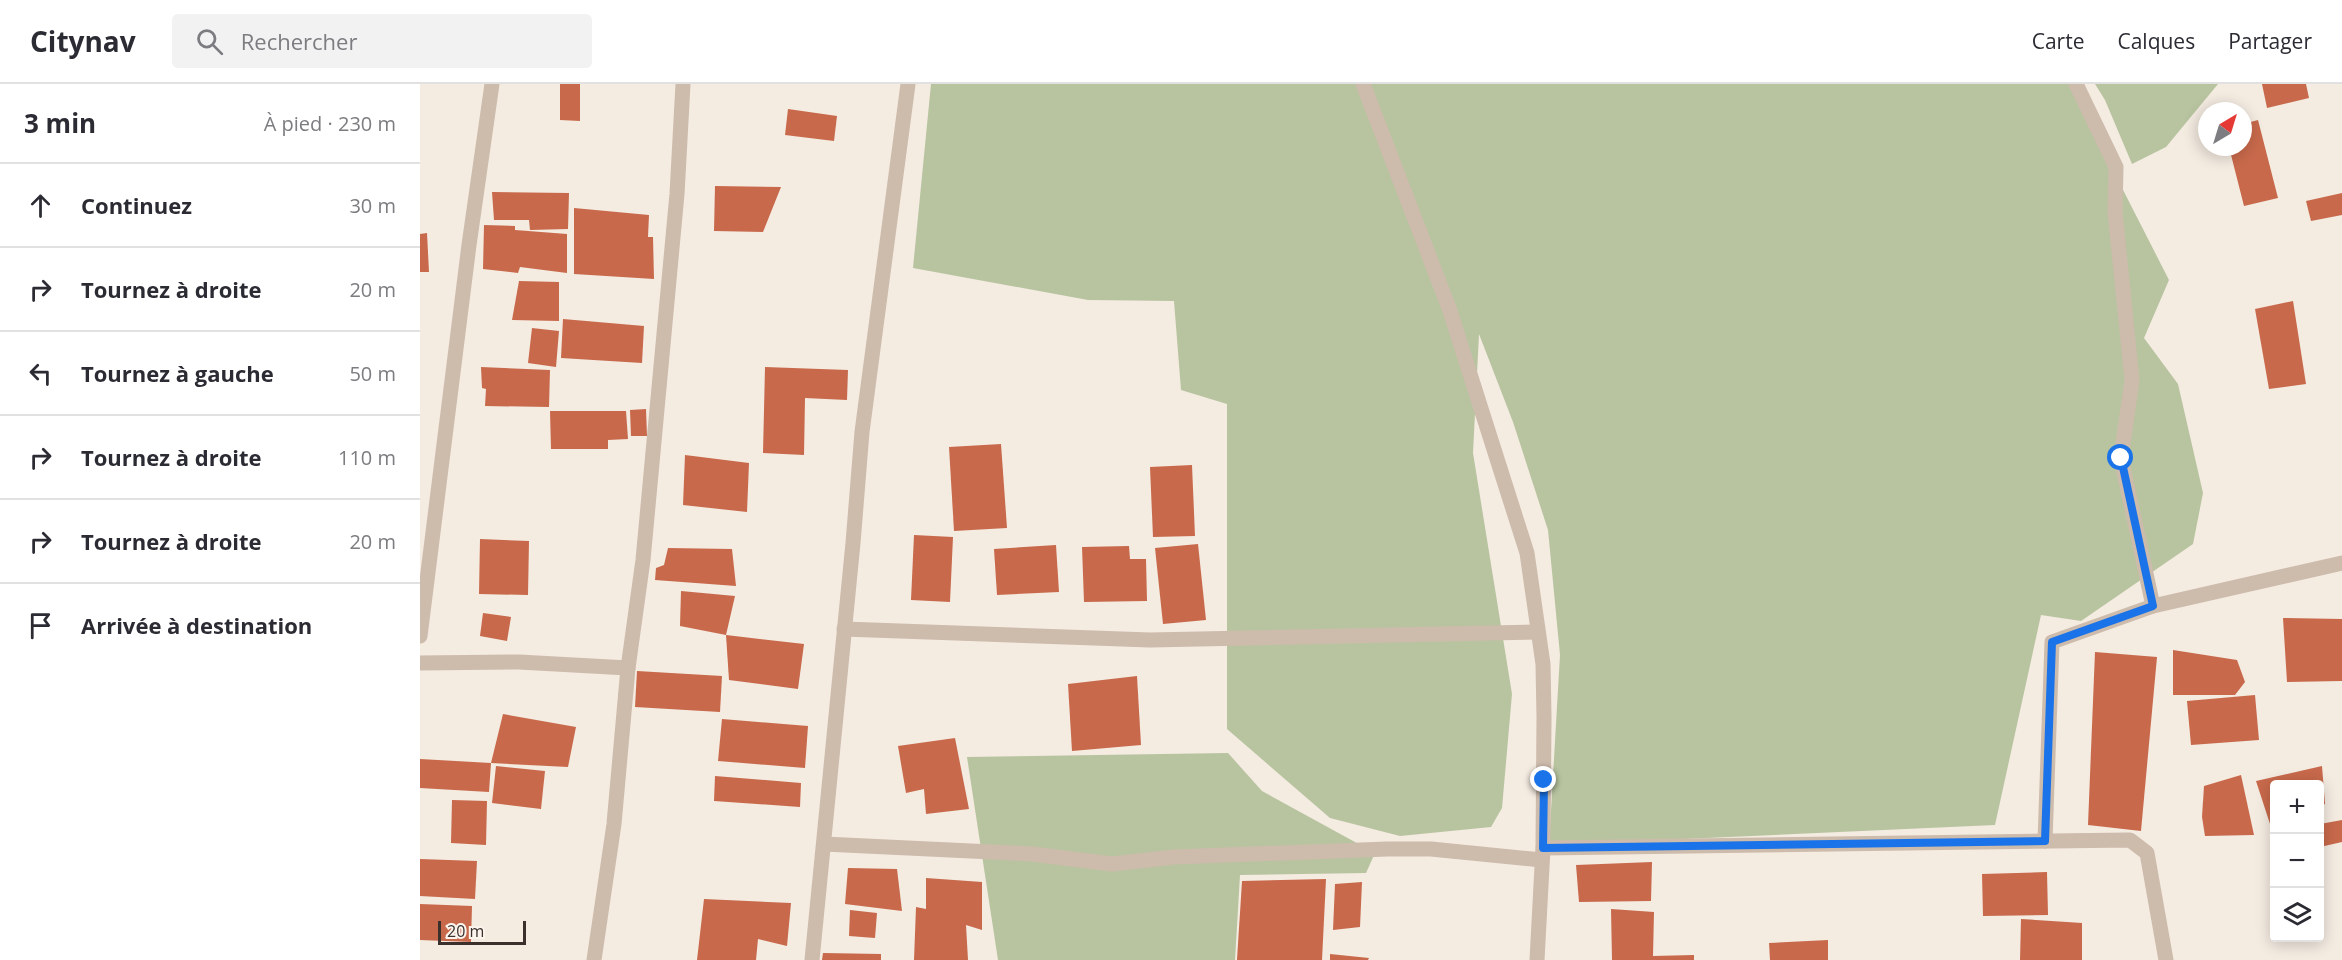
<!DOCTYPE html>
<html lang="fr">
<head>
<meta charset="utf-8">
<style>
	body { margin:0; font-family:"Open Sans",sans-serif; background:#f2f2f3; color:#2b2b33 }
	.controls { position:absolute; right:18px; bottom:18px; display:grid; overflow:hidden; border-radius:6px; box-shadow:0 3px 15px #0003 }
	.controls button { width:54px; height:54px; display:grid; place-items:center; padding:0; border:0; border-bottom:2px solid #e1e1e2; background:#fff; color:#2b2b33; font:30px sans-serif }
	.compass { position:absolute; left:1778px; top:18px; width:54px; height:54px; border-radius:50%; background:#fff; box-shadow:0 3px 15px #0003; rotate:38deg }
	.scale { position:absolute; left:18px; bottom:15px; width:88px; box-sizing:border-box; padding-left:6px; border:3px solid #3b302b; border-top:0; font-size:16px; line-height:21px; white-space:nowrap; color:#3b302b; -webkit-text-stroke:4px #fbf5ee; paint-order:stroke }
	.stop { position:absolute; width:18px; height:18px; margin:-14px; border:4px solid #1a73e8; border-radius:50%; background:#fff }
	.stop.end { background:#1a73e8; border-color:#fff; box-shadow:0 2px 6px #0008 }
	.list { margin:0; padding:0; list-style:none }
	h2 { display:flex; justify-content:space-between; align-items:center; height:78px; margin:0; padding:0 24px; font-size:26px }
	h2 small { font-size:20px; font-weight:400; color:#7c7c81 }
	.list li { display:grid; grid-template-columns:39px 1fr auto; gap:18px; align-items:center; box-sizing:border-box; height:84px; padding:0 24px; border-top:2px solid #e1e1e2 }
	.list b { display:block; font-size:22px; white-space:nowrap }
	.list em { font-size:20px; font-style:normal; color:#7c7c81 }
	.icon { flex:none; width:33px; height:33px; fill:none; stroke:currentColor; stroke-width:2; stroke-linecap:round; stroke-linejoin:round }
	.map { position:relative; flex:none; width:1922px; height:876px; overflow:hidden }
	header { display:flex; align-items:center; gap:36px; box-sizing:border-box; height:84px; padding:0 30px; background:#fff; border-bottom:2px solid #e1e1e2 }
	header strong { font-size:28px }
	nav { display:flex; gap:33px; margin-inline-start:auto; font-size:21px }
	.search { width:420px; height:54px; background:#f2f2f3; display:flex; align-items:center; gap:15px; box-sizing:border-box; padding:0 21px; border-radius:6px; color:#7c7c81; font-size:22px }
	main { display:flex }
	aside { flex:1; background:#fff }
	.map>svg:first-child { display:block }
	.green { fill:#b8c4a0 }
	.building { fill:#c8694b }
	.lines { fill:none; stroke-linecap:round; stroke-linejoin:round }
	.minor { stroke:#cdbbac; stroke-width:15 }
	.route { stroke:#1a73e8; stroke-width:8 }
</style>
</head>
<body>
<header>
<strong>Citynav</strong>
<div class="search"><svg class="icon" aria-label="search" viewBox="0 0 24 24"><circle cx="10" cy="10" r="6"/><path d="M15 15l6 6"/></svg>Rechercher</div>
<nav><a>Carte</a><a>Calques</a><a>Partager</a></nav>
</header>
<main>
<aside>
<h2>3 min<small>À pied · 230 m</small></h2>
<ul class="list">
<li><svg class="icon" aria-label="ahead" viewBox="0 0 24 24"><path d="M12 20V5M6 11l6-6 6 6"/></svg><div><b>Continuez</b></div><em>30 m</em></li>
<li><svg class="icon" aria-label="right" viewBox="0 0 24 24"><path d="M7 20v-9h11M14 6l5 5-5 5"/></svg><div><b>Tournez à droite</b></div><em>20 m</em></li>
<li><svg class="icon" aria-label="left" viewBox="0 0 24 24"><path d="M17 20v-9H6M10 6l-5 5 5 5"/></svg><div><b>Tournez à gauche</b></div><em>50 m</em></li>
<li><svg class="icon" aria-label="right" viewBox="0 0 24 24"><path d="M7 20v-9h11M14 6l5 5-5 5"/></svg><div><b>Tournez à droite</b></div><em>110 m</em></li>
<li><svg class="icon" aria-label="right" viewBox="0 0 24 24"><path d="M7 20v-9h11M14 6l5 5-5 5"/></svg><div><b>Tournez à droite</b></div><em>20 m</em></li>
<li><svg class="icon" aria-label="arrive" viewBox="0 0 24 24"><path d="M6 21V4h12l-3 4 3 4H6"/></svg><div><b>Arrivée à destination</b></div></li>
</ul>
</aside>
<div class="map">
<svg width="1922" height="876" viewBox="0 0 1922 876">
	<rect width="100%" height="100%" fill="#f4ebe1"/>
	<g class="green">
		<polygon points="511,0 1649,0 1749,196 1724,254 1758,300 1783,409 1773,460 1661,537 1621,531 1575,741 1129,761 1140,571 1128,446 1093,338 1059,250 1053,369 1092,610 1082,724 1071,743 980,752 910,734 807,645 807,320 761,306 754,217 668,216 493,184"/>
		<polygon points="1675,0 1798,0 1746,63 1712,80 1685,16"/>
		<polygon points="808,669 842,707 955,769 946,789 820,791 815,876 578,876 547,673"/>
	</g>
	<g class="building">
		<polygon points="140,0 160,0 160,37 140,36"/>
		<polygon points="1842,0 1886,0 1889,14 1847,24"/>
		<polygon points="368,25 417,32 414,57 365,51"/>
		<polygon points="1838,36 1858,114 1824,122 1809,63 1823,63 1823,40"/>
		<polygon points="295,102 361,103 343,148 294,147"/>
		<polygon points="72,108 149,109 148,145 110,146 109,136 74,136"/>
		<polygon points="1922,109 1922,131 1891,137 1886,117"/>
		<polygon points="154,124 229,131 228,153 233,153 234,195 154,190"/>
		<polygon points="64,141 95,142 95,146 147,150 147,189 100,183 98,189 63,185"/>
		<polygon points="7,149 9,188 0,188 0,150"/>
		<polygon points="99,197 139,198 139,237 92,236"/>
		<polygon points="1873,217 1886,300 1849,305 1835,225"/>
		<polygon points="143,235 224,242 222,279 141,274"/>
		<polygon points="112,244 139,247 136,283 108,279"/>
		<polygon points="61,283 130,286 129,323 65,322 66,305 62,304"/>
		<polygon points="345,283 428,286 427,316 385,314 384,371 343,369"/>
		<polygon points="226,325 227,352 211,352 210,326"/>
		<polygon points="130,327 206,327 208,355 188,356 188,365 131,365"/>
		<polygon points="581,360 587,444 534,447 529,363"/>
		<polygon points="265,371 329,379 327,428 263,421"/>
		<polygon points="772,381 775,452 733,453 730,383"/>
		<polygon points="494,451 533,453 530,518 491,516"/>
		<polygon points="60,455 109,457 108,511 59,510"/>
		<polygon points="778,460 786,536 743,540 735,464"/>
		<polygon points="636,461 639,508 577,511 574,465"/>
		<polygon points="709,462 710,475 726,475 727,517 664,518 662,463"/>
		<polygon points="248,464 312,465 316,502 235,496 236,484 244,481"/>
		<polygon points="261,507 315,512 306,551 260,542"/>
		<polygon points="63,529 91,533 87,557 60,552"/>
		<polygon points="1863,534 1922,535 1922,597 1867,598"/>
		<polygon points="306,551 384,560 378,605 309,596"/>
		<polygon points="1753,566 1817,576 1825,598 1815,611 1753,611"/>
		<polygon points="1675,568 1737,573 1721,747 1668,741"/>
		<polygon points="217,587 302,592 300,628 215,623"/>
		<polygon points="717,592 721,661 652,667 648,600"/>
		<polygon points="1835,611 1839,656 1771,661 1767,617"/>
		<polygon points="83,630 156,643 148,683 71,679 69,708 0,704 0,675 71,679"/>
		<polygon points="302,635 388,642 385,684 298,677"/>
		<polygon points="535,654 549,725 506,730 504,705 486,709 478,662"/>
		<polygon points="76,682 125,687 121,725 72,719"/>
		<polygon points="1902,682 1905,720 1900,722 1900,700 1854,700 1854,743 1851,743 1836,697"/>
		<polygon points="1821,691 1834,751 1785,752 1782,733 1784,702"/>
		<polygon points="295,692 381,699 380,723 294,717"/>
		<polygon points="32,716 67,717 66,761 31,759"/>
		<polygon points="1922,736 1922,758 1900,763 1900,740"/>
		<polygon points="0,775 57,777 55,815 0,812"/>
		<polygon points="1232,778 1231,817 1159,818 1156,781"/>
		<polygon points="428,784 477,785 482,827 425,820"/>
		<polygon points="1627,788 1628,831 1563,832 1562,790"/>
		<polygon points="506,794 562,798 562,846 546,841 548,876 494,876 496,823 506,825"/>
		<polygon points="906,795 902,876 817,876 822,797"/>
		<polygon points="942,798 940,843 913,846 915,800"/>
		<polygon points="284,815 371,819 367,862 338,855 336,876 277,876"/>
		<polygon points="0,820 52,822 51,858 0,856"/>
		<polygon points="1191,825 1234,828 1233,872 1274,871 1274,876 1192,876"/>
		<polygon points="430,826 457,829 455,854 429,852"/>
		<polygon points="1601,835 1662,839 1662,876 1600,876"/>
		<polygon points="1408,856 1408,876 1350,876 1349,859"/>
		<polygon points="403,869 461,870 461,876 402,876"/>
		<polygon points="910,870 949,874 948,876 910,876"/>
	</g>
	<g class="lines">
		<g class="minor">
			<polyline points="943,0 1029,224 1107,469 1123,580 1124,633 1123,764 1117,876"/>
			<polyline points="1656,0 1696,83 1695,128 1712,296 1701,374 1733,522"/>
			<polyline points="424,545 730,556 1118,548"/>
			<polyline points="0,552 49,161 72,0"/>
			<polyline points="0,579 99,578 208,584"/>
			<polyline points="1625,757 1632,558 1733,522 1922,479"/>
			<polyline points="404,760 612,770 692,780 754,773 967,765 1011,765 1122,776"/>
			<polyline points="1123,764 1710,756 1727,769 1746,876"/>
			<polyline points="174,876 194,740 208,584 223,476 257,110 263,0"/>
			<polyline points="392,876 433,459 442,348 488,0"/>
		</g>
	</g>
	<g class="lines">
		<polyline class="route" points="1124,696 1123,764 1625,757 1632,558 1733,522 1701,374"/>
	</g>
</svg>
<div class="controls">
<button>+</button>
<button>−</button>
<button><svg class="icon" aria-label="layers" viewBox="0 0 24 24"><path d="M12 4l9 5-9 5-9-5zM3 14l9 5 9-5"/></svg></button>
</div>
<svg class="compass" viewBox="-18 -18 36 36"><path d="M0-13l5 13h-10z" fill="#e53935"/><path d="M0 13l5-13h-10z" fill="#7c7c81"/></svg>
<div class="scale">20 m</div>
<div class="stop" style="left:1701px;top:374px"></div>
<div class="stop end" style="left:1124px;top:696px"></div>
</div>
</main>
</body>
</html>
